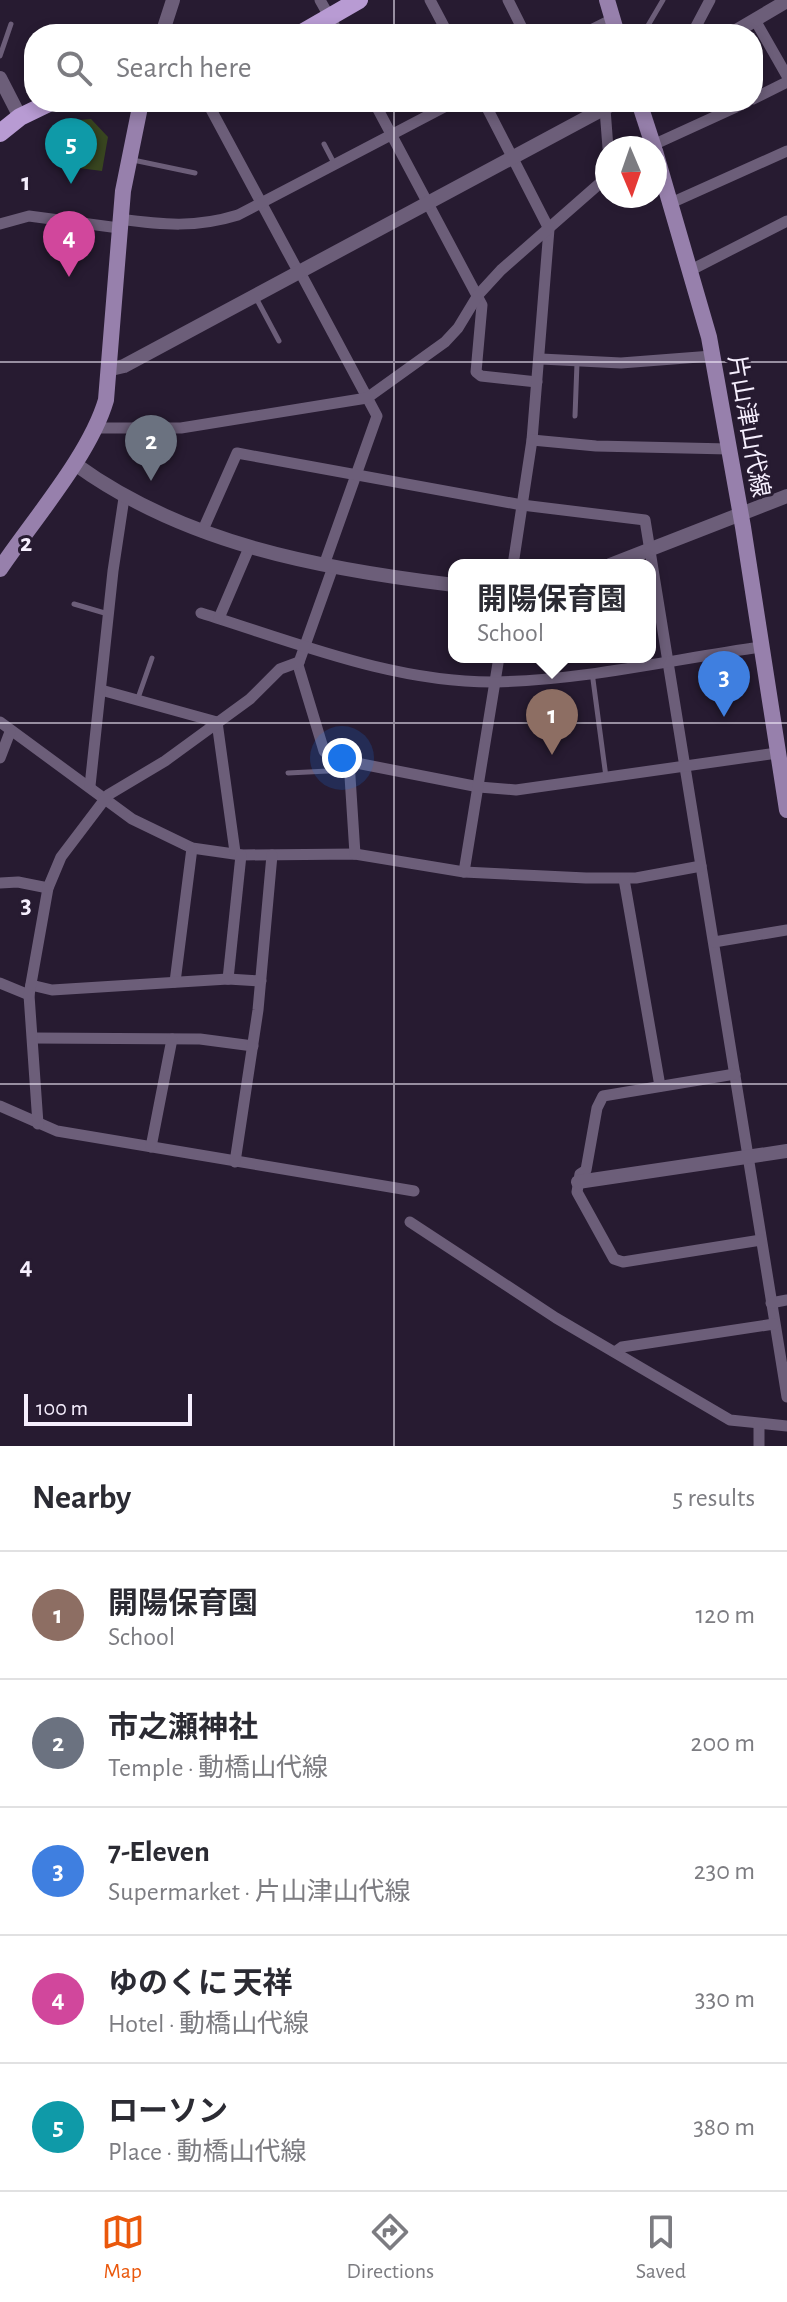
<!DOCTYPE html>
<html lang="en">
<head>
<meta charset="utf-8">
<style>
	body { margin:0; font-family:"Alegreya Sans","Noto Sans JP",sans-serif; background:#f2f2f3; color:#2b2b33 }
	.compass { position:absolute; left:595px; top:136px; width:72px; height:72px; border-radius:50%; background:#fff; box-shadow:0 4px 12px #0003; rotate:178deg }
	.scale { position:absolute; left:24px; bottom:20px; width:168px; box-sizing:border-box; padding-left:8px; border:4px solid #f6effe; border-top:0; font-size:22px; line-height:28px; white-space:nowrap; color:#f6effe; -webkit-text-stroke:6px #271b31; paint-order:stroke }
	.you { position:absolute; left:342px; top:758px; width:28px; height:28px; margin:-20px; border:6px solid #fff; border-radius:50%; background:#1a73e8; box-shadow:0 0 0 12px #1a73e833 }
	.badge { display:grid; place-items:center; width:52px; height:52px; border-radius:50%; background:#ea580c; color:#fff; font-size:26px; font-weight:700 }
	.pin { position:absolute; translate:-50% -66px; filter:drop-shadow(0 2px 4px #0008) }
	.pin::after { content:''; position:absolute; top:42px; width:28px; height:24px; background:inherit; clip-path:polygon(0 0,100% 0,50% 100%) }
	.popup { position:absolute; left:448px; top:559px; width:208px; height:104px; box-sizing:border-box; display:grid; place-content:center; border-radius:16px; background:#fff; filter:drop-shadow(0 2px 6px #0005); font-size:26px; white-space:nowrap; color:#7c7c81 }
	.popup b { font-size:30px; color:#2b2b33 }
	.popup::after { content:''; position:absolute; left:50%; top:100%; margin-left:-16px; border:16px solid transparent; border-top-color:#fff }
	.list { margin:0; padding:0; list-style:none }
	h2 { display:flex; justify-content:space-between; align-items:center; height:104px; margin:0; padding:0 32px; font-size:34px }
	h2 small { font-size:26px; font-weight:400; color:#7c7c81 }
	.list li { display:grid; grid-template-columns:52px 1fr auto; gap:24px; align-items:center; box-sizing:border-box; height:128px; padding:0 32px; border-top:2px solid #e1e1e2 }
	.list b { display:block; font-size:30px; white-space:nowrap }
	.list p { margin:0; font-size:26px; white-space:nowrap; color:#7c7c81 }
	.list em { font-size:26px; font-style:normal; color:#7c7c81 }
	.icon { flex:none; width:44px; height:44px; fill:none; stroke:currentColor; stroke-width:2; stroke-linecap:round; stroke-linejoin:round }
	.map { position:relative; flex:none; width:787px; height:1446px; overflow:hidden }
	.search { position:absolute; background:#fff; box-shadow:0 4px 12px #0003; left:24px; right:24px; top:24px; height:88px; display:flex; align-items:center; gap:20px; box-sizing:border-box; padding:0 28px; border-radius:32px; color:#7c7c81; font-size:30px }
	.sheet { height:744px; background:#fff }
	nav { display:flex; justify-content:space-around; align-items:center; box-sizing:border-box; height:112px; border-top:2px solid #e1e1e2; background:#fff; font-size:22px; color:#7c7c81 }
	nav a { display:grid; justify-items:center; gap:4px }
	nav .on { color:#ea580c }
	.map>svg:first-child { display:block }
	.green { fill:#394620 }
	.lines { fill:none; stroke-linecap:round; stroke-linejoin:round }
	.service { stroke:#6c5e79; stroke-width:5 }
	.minor { stroke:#6c5e79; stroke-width:11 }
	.tertiary { stroke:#6c5e79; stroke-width:14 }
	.secondary { stroke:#9780ac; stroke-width:16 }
	.primary { stroke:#b89bd3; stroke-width:18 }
	.grid { fill:none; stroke:#f6effe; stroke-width:2; stroke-opacity:0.55 }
	.labels { text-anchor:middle; stroke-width:6; stroke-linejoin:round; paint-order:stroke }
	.street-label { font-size:24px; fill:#f6effe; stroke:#271b31 }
	.grid-label { font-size:26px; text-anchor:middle; font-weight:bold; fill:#f6effe; stroke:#271b31; stroke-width:6; stroke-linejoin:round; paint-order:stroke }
</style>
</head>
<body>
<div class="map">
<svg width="787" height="1446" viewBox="0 0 787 1446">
	<rect width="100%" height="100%" fill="#271b31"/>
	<polygon class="green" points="91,119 108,137 102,171 71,167 74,140 67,121"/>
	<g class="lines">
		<g class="service">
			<polyline points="643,34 663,0"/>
			<polyline points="0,56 11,24"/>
			<polyline points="324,144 335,165"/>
			<polyline points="133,160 195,173"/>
			<polyline points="255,296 279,341"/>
			<polyline points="575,416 577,363"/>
			<polyline points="74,604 108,614"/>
			<polyline points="592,672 606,777"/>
			<polyline points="138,698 152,658"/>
			<polyline points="288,773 348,770"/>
		</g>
		<g class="minor">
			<polyline points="320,0 339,34"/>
			<polyline points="430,0 448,34"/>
			<polyline points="508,0 525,34"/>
			<polyline points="755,20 787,76"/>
			<polyline points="583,34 613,19"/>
			<polyline points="692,34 710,0"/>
			<polyline points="753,99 787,82"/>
			<polyline points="207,102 299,273"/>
			<polyline points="374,102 482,305 476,372 481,376 537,382"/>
			<polyline points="484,102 549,229 532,440 513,565"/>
			<polyline points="605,109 608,148"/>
			<polyline points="653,145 747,102"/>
			<polyline points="671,203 787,151"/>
			<path d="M120 219C163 225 196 228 238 215L454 102"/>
			<polyline points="0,224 29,216 119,228"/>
			<polyline points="691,270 787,221"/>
			<polyline points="300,272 377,416 324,565"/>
			<polyline points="541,359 621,363 712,356"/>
			<polyline points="96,428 181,428 367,398 445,342 458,328 478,295 501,270 607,177"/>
			<polyline points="532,440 596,446 729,449"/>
			<polyline points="202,532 237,453 522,505 645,520 787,1397"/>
			<polyline points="333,567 298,665 324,751 331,758 479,787 516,790 777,753"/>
			<path d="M201 613C297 643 395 683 496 682 585 680 674 659 761 647"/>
			<polyline points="219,618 249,548"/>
			<polyline points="101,690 217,722"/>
			<polyline points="0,722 132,819 192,848 241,855 355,854 464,872 586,878 636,878 701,866"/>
			<polyline points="217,722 235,852"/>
			<polyline points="0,758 10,732"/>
			<polyline points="349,761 355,854"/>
			<polyline points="90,786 113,571 124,498"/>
			<polyline points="464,872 499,657"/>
			<polyline points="624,879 660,1086"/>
			<polyline points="0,883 18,882 48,888"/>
			<polyline points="714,942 787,930"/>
			<polyline points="228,979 241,855"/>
			<polyline points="175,982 192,848"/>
			<polyline points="0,983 29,995"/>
			<polyline points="31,985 52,990 228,979 261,981"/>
			<polyline points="33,1038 200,1039 253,1046"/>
			<polyline points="735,1074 603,1096 597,1108 586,1170 580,1174 577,1192 614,1259 623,1262 761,1240"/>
			<polyline points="0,1106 57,1131 414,1191"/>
			<polyline points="38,1124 29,995 48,888 61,857 108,795 165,761 250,699 280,669 299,662"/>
			<polyline points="151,1147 172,1039"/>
			<polyline points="235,1162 258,1010 272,855"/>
			<polyline points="410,1222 556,1318 730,1420 787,1426"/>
			<polyline points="771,1303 787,1300"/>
			<polyline points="615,1352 622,1347 774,1324"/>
			<polyline points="759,1446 759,1425"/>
		</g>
		<g class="tertiary">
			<polyline points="162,34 173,0"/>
			<polyline points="731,34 787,1"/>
			<polyline points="0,78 20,117"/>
			<polyline points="111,369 124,366 616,102"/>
			<path d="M75 464C185 544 321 569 454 585"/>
			<polyline points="610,565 787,496"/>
			<polyline points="578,1182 787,1151"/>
		</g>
		<g class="secondary">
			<polyline points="607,0 617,34"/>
			<polyline points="639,102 654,148"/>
			<polyline points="655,151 709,337 743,527 787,810"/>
			<path d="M0 569C33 520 90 455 106 400L123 191 141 102"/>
		</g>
		<g class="primary">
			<polyline points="300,34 359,0"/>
			<polyline points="0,133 20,117 51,102"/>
		</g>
	</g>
	<path class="grid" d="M394 0V34M394 102V1446M0 362H787M0 723H787M0 1084H787"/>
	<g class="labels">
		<g class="street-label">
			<text transform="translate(749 426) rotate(80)" y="8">片山津山代線</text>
		</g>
	</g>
	<g class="grid-label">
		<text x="26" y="190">1</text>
		<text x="26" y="551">2</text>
		<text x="26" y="913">3</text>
		<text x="26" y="1274">4</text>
	</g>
</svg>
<svg class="compass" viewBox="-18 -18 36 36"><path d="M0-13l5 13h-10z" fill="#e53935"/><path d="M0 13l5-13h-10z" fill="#7c7c81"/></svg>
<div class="scale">100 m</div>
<div class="you"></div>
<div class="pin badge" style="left:552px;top:755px;background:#8d6e63">1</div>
<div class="popup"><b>開陽保育園</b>School</div>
<div class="pin badge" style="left:151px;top:481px;background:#6b7280">2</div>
<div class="pin badge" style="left:724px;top:717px;background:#3f7fe0">3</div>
<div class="pin badge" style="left:69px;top:277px;background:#d1479c">4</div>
<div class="pin badge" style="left:71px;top:184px;background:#0f9aa8">5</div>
<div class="search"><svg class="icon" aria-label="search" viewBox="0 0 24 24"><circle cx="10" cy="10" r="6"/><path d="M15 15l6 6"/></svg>Search here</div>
</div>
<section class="sheet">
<h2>Nearby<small>5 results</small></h2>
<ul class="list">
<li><span class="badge" style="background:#8d6e63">1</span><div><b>開陽保育園</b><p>School</p></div><em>120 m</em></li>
<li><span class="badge" style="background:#6b7280">2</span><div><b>市之瀬神社</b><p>Temple · 動橋山代線</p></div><em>200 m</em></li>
<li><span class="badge" style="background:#3f7fe0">3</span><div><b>7-Eleven</b><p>Supermarket · 片山津山代線</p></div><em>230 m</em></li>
<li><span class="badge" style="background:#d1479c">4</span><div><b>ゆのくに 天祥</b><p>Hotel · 動橋山代線</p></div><em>330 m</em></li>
<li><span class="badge" style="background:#0f9aa8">5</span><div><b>ローソン</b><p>Place · 動橋山代線</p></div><em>380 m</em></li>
</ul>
</section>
<nav>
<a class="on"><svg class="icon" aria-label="map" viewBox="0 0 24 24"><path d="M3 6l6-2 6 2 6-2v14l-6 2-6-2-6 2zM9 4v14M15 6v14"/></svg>Map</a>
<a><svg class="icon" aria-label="directions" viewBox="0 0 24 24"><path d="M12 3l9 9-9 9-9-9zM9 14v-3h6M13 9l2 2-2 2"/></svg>Directions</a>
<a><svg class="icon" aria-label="saved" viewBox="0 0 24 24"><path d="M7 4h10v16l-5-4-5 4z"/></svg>Saved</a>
</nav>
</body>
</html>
